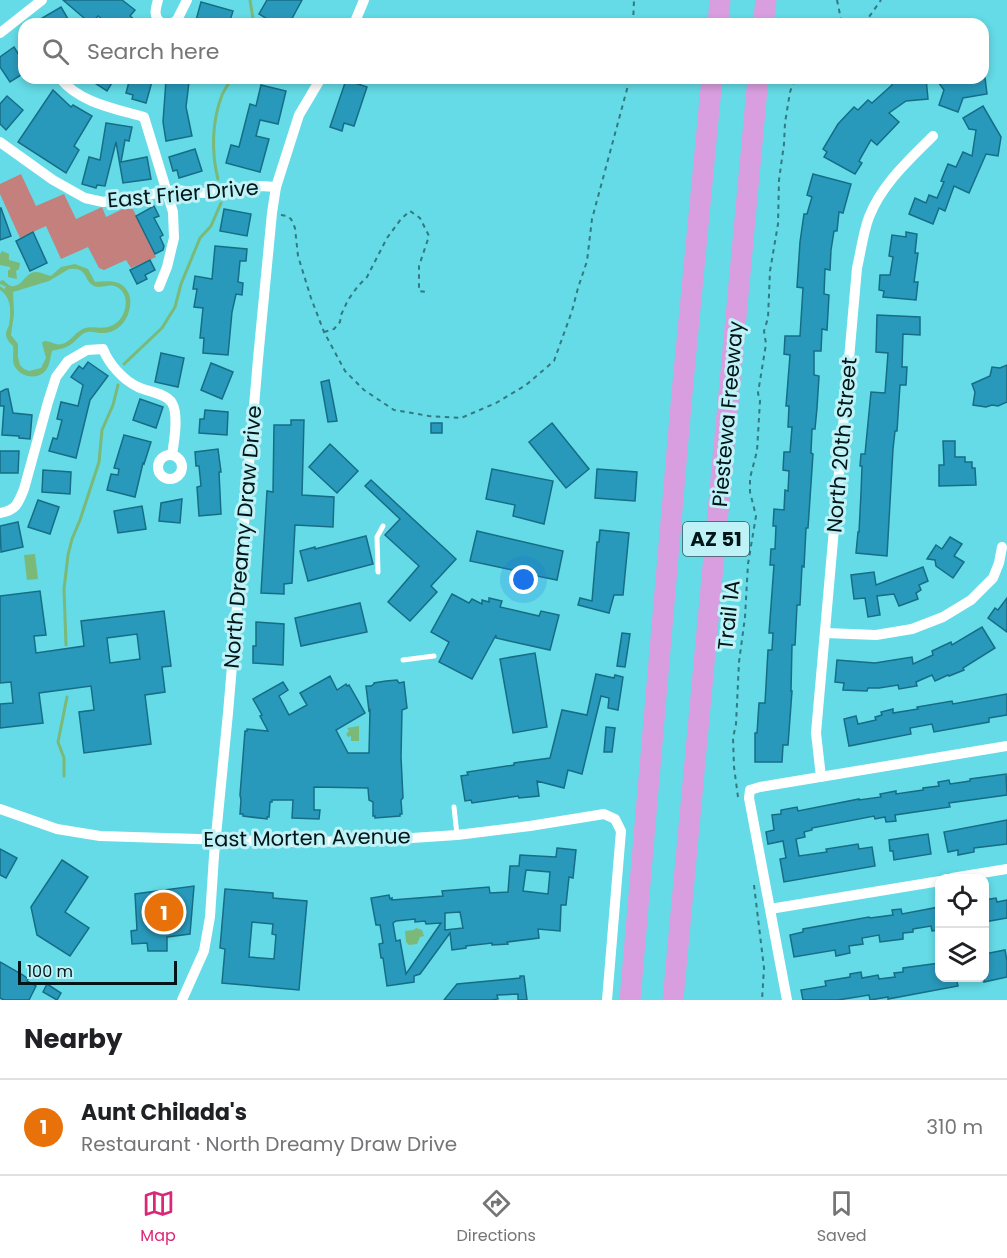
<!DOCTYPE html>
<html lang="en">
<head>
<meta charset="utf-8">
<style>
	body { margin:0; font-family:Poppins,sans-serif; background:#f2f2f2; color:#202124 }
	.controls { position:absolute; right:18px; bottom:18px; display:grid; overflow:hidden; border-radius:12px; box-shadow:0 3px 9px #0003 }
	.controls button { width:54px; height:54px; display:grid; place-items:center; padding:0; border:0; border-bottom:2px solid #e0e0e0; background:#fff; color:#202124; font:30px sans-serif }
	.scale { position:absolute; left:18px; bottom:15px; width:159px; box-sizing:border-box; padding-left:6px; border:3px solid #001517; border-top:0; font-size:16px; line-height:21px; white-space:nowrap; color:#001517; -webkit-text-stroke:4px #bef2f7; paint-order:stroke }
	.you { position:absolute; left:524px; top:580px; width:21px; height:21px; margin:-15px; border:4px solid #fff; border-radius:50%; background:#1a73e8; box-shadow:0 0 0 9px #1a73e833 }
	.badge { display:grid; place-items:center; width:39px; height:39px; border-radius:50%; background:#db2777; color:#fff; font-size:20px; font-weight:700 }
	.pin { position:absolute; translate:-50% -50%; border:3px solid #fff; box-shadow:0 2px 6px #0006 }
	.list { margin:0; padding:0; list-style:none }
	h2 { display:flex; justify-content:space-between; align-items:center; height:78px; margin:0; padding:0 24px; font-size:26px }
	h2 small { font-size:20px; font-weight:400; color:#757577 }
	.list li { display:grid; grid-template-columns:39px 1fr auto; gap:18px; align-items:center; box-sizing:border-box; height:96px; padding:0 24px; border-top:2px solid #e0e0e0 }
	.list b { display:block; font-size:22px; white-space:nowrap }
	.list p { margin:0; font-size:20px; white-space:nowrap; color:#757577 }
	.list em { font-size:20px; font-style:normal; color:#757577 }
	.icon { flex:none; width:33px; height:33px; fill:none; stroke:currentColor; stroke-width:2; stroke-linecap:round; stroke-linejoin:round }
	.map { position:relative; flex:none; width:1007px; height:1000px; overflow:hidden }
	.search { position:absolute; background:#fff; box-shadow:0 3px 9px #0003; left:18px; right:18px; top:18px; height:66px; display:flex; align-items:center; gap:15px; box-sizing:border-box; padding:0 21px; border-radius:18px; color:#757577; font-size:22px }
	.sheet { height:174px; background:#fff }
	nav { display:flex; justify-content:space-around; align-items:center; box-sizing:border-box; height:84px; border-top:2px solid #e0e0e0; background:#fff; font-size:16px; color:#757577 }
	nav a { display:grid; justify-items:center; gap:3px }
	nav .on { color:#db2777 }
	.map>svg:first-child { display:block }
	.green { fill:#c3807c }
	.water { fill:#7ab977; fill-rule:evenodd }
	.lines { fill:none; stroke-linecap:round; stroke-linejoin:round }
	.stream { stroke:#7ab977; stroke-width:3 }
	.building { fill:#2999bb; stroke:#166d86; stroke-width:1.5; fill-rule:evenodd }
	.path { stroke:#337980; stroke-width:2; stroke-dasharray:4.5 4.5; stroke-linecap:butt }
	.lane { stroke:#fff; stroke-width:5 }
	.street { stroke:#fff; stroke-width:10 }
	.highway { stroke:#d99edf; stroke-width:21 }
	.labels { text-anchor:middle; stroke-width:6; stroke-linejoin:round; paint-order:stroke }
	.shield { fill:#bef2f7; stroke:#39575a; stroke-width:1.5 }
	.shield-label { font-size:20px; font-weight:bold; fill:#001517 }
	.street-label { font-size:21px; fill:#001517; stroke:#bef2f7 }
</style>
</head>
<body>
<div class="map">
<svg width="1007" height="1000" viewBox="0 0 1007 1000">
	<rect width="100%" height="100%" fill="#64dbe6"/>
	<polygon class="green" points="21,174 36,206 64,194 76,219 102,207 106,217 131,205 156,257 131,268 126,260 104,270 99,268 88,247 61,259 46,226 20,238 0,194 0,184"/>
	<g class="water">
		<polygon points="2,251 9,254 9,260 20,263 19,269 16,271 17,279 8,277 8,270 10,270 10,267 0,265 0,254"/>
		<path d="M75 264 88 269 95 282C108 281 121 279 128 292 131 298 131 305 129 311 126 323 116 333 103 333 96 333 91 330 84 333 79 336 75 342 70 345 64 349 58 349 52 351 50 358 50 368 43 373 34 380 19 376 14 365 12 359 14 352 13 346 10 343 6 339 6 334 6 331 8 328 9 325 11 312 12 298 0 290V286L4 289 6 287 0 284V281L3 280C6 282 8 285 11 286 22 288 25 272 36 272 41 272 46 275 51 276L61 267ZM69 269C89 267 83 281 94 286 102 289 109 283 117 287 132 295 126 319 113 325 102 331 91 324 81 330 74 334 70 342 62 344 56 346 51 341 44 341L42 343 46 358 41 368 29 371 24 369 20 365 18 357V344L11 335 14 314 13 292 49 281Z"/>
		<polygon points="35,554 38,579 27,580 24,555"/>
		<polygon points="359,726 359,741 351,741 351,736 348,737 346,734 349,731 347,728"/>
		<polygon points="416,928 422,930 424,936 420,937 417,944 409,945 406,942 405,931 414,930"/>
	</g>
	<g class="lines">
		<g class="stream">
			<polyline points="250,0 253,19 252,24"/>
			<path d="M218 179C211 152 212 121 222 95 225 89 229 83 232 78"/>
			<polyline points="124,364 162,328 175,307 181,284 200,238 211,226 221,203"/>
			<polyline points="66,645 64,589 68,555 72,539 80,520 99,462 102,430 113,405 118,385"/>
			<polyline points="64,776 64,758 58,742 67,697"/>
		</g>
	</g>
	<g class="building">
		<polygon points="63,0 122,0 135,10 130,16 140,24 108,24 98,16 91,24"/>
		<polygon points="267,0 302,0 289,24 275,24 259,14"/>
		<polygon points="201,2 233,11 229,24 195,24"/>
		<polygon points="61,7 71,24 32,24"/>
		<polygon points="14,47 24,63 24,73 10,82 0,67 0,57"/>
		<polygon points="87,78 115,78 107,91"/>
		<polygon points="130,78 153,78 146,103 132,99 133,95 126,93"/>
		<polygon points="892,78 926,78 928,99 906,101 889,113 899,122 877,145 871,140 859,161 862,163 855,174 824,157 827,152 823,149 838,124 854,107 858,110 868,100 872,103 892,85"/>
		<polygon points="935,78 985,78 987,94 963,98 958,112 939,105 944,90"/>
		<polygon points="166,80 189,82 186,107 192,136 166,141 163,122"/>
		<polygon points="346,80 367,87 354,126 344,123 342,131 330,127"/>
		<polygon points="261,85 286,91 278,124 260,120 256,136 269,139 260,172 226,163 231,145 239,147 250,104 256,106"/>
		<polygon points="53,90 71,107 73,105 92,116 74,146 79,150 66,173 18,142"/>
		<polygon points="7,96 23,110 6,130 0,124 0,104"/>
		<polygon points="983,106 1001,137 998,156 986,154 969,193 954,186 945,211 939,208 933,224 909,214 915,198 926,203 929,195 937,198 944,182 941,181 948,164 956,167 963,152 972,156 976,130 969,129 963,118"/>
		<polygon points="106,123 132,127 129,141 125,140 121,162 147,157 151,179 123,183 116,142 105,186 97,185 96,188 82,184 89,157 100,160"/>
		<polygon points="195,149 202,171 179,178 177,170 173,171 169,157"/>
		<polygon points="813,174 851,184 843,213 839,212 837,231 834,231 831,250 830,270 825,269 824,294 829,295 827,330 822,329 821,351 814,351 814,375 819,376 817,408 815,429 812,429 811,453 813,454 808,528 806,528 804,567 802,566 800,605 797,605 795,645 792,645 791,691 792,691 788,745 783,745 782,762 755,762 755,733 757,733 759,703 765,703 768,650 772,650 773,633 769,633 774,565 770,565 771,549 775,549 776,526 773,526 774,509 784,510 785,490 788,491 789,471 783,470 784,452 790,452 792,427 788,427 789,406 786,406 790,355 784,354 785,336 800,336 803,288 797,287 800,242 804,214 807,214 812,197 807,195"/>
		<polygon points="154,206 159,216 154,218 163,235 160,237 164,246 163,250 155,254 136,216"/>
		<polygon points="0,208 1,208 11,236 0,240"/>
		<polygon points="224,209 251,214 247,236 220,231"/>
		<polygon points="33,232 47,263 30,271 16,241"/>
		<polygon points="906,232 917,234 915,253 918,253 914,282 918,282 916,300 883,297 884,291 879,290 880,275 890,275 893,257 889,256 892,235 906,237"/>
		<polygon points="215,246 247,249 246,261 240,261 238,282 243,283 242,295 236,294 232,312 228,355 203,353 204,338 200,338 203,308 194,307 197,289 193,289 195,276 212,279"/>
		<polygon points="150,260 155,270 145,275 147,279 137,284 130,270"/>
		<polygon points="877,315 920,317 920,335 903,334 902,367 907,367 906,385 900,385 897,431 895,431 893,449 887,556 856,553 858,532 859,532 861,493 862,466 860,466 861,454 865,454 871,392 885,393 888,353 876,352"/>
		<polygon points="161,353 184,358 178,387 155,382"/>
		<polygon points="88,362 108,376 90,400 76,458 49,451 53,438 57,439 62,420 57,419 61,402 78,406 83,385 71,377 79,366 83,369"/>
		<polygon points="211,363 233,372 222,399 201,390"/>
		<polygon points="1007,365 1007,402 998,406 992,405 986,407 973,405 975,392 972,384 990,376 992,367 1000,368"/>
		<polygon points="329,380 337,421 328,422 321,382"/>
		<polygon points="6,389 8,389 13,413 32,415 30,439 19,438 19,436 2,435 4,406 0,406 0,392"/>
		<polygon points="140,399 163,407 156,428 133,420"/>
		<polygon points="205,410 228,412 227,435 199,433 200,419 204,419"/>
		<polygon points="291,420 304,420 302,495 334,497 333,527 295,525 292,583 284,584 284,594 261,593 267,491 273,492 274,425 291,425"/>
		<rect x="431" y="423" width="11" height="10"/>
		<polygon points="552,423 589,469 566,488 529,442"/>
		<polygon points="124,435 151,442 144,464 143,463 135,497 107,490 111,474 118,475 119,469 114,468"/>
		<polygon points="943,441 955,441 955,457 965,457 965,462 972,462 972,468 975,468 976,485 939,486 939,465 944,465"/>
		<polygon points="330,444 358,471 337,493 309,467"/>
		<polygon points="218,449 221,472 219,472 221,514 199,516 197,487 201,486 199,466 196,466 195,452"/>
		<polygon points="0,451 19,451 18,473 0,473"/>
		<polygon points="492,469 553,481 544,524 513,516 515,505 486,499"/>
		<polygon points="597,469 637,472 635,501 595,498"/>
		<polygon points="43,470 71,472 70,494 42,492"/>
		<polygon points="371,480 456,559 431,586 437,592 410,621 388,602 419,566 385,535 400,519 365,486"/>
		<polygon points="182,499 180,523 159,521 161,503"/>
		<polygon points="38,500 59,507 50,534 28,527"/>
		<polygon points="142,506 146,529 118,533 114,511"/>
		<polygon points="18,522 23,547 1,552 0,526"/>
		<polygon points="600,530 629,533 623,595 614,595 609,613 578,605 580,598 592,601 597,542 599,542"/>
		<polygon points="477,531 563,551 557,580 517,572 517,571 470,561"/>
		<polygon points="366,536 373,564 308,581 300,551 315,547 315,549"/>
		<polygon points="950,537 962,544 954,556 964,562 953,578 936,566 935,560 927,559 936,545 942,549"/>
		<polygon points="923,567 928,581 919,585 921,590 916,593 918,599 899,606 894,594 877,596 880,615 868,617 865,598 854,599 851,575 874,572 876,585"/>
		<path d="M40 591 46 635 34 636 36 653 84 646 81 621 164 611 171 666 162 667 165 692 145 695 151 744 84 753 79 712 94 710 91 686 39 693 43 723 0 728V704L13 703 11 682 0 683V596ZM137 634 140 659 110 663 107 638Z"/>
		<polygon points="452,594 469,603 472,599 482,604 482,600 489,602 489,598 502,601 500,607 539,616 541,611 559,615 550,650 496,638 496,635 472,679 439,662 449,642 431,632"/>
		<polygon points="1007,598 1007,632 988,618 995,608 998,610"/>
		<polygon points="360,603 367,632 301,646 295,618"/>
		<polygon points="256,622 284,624 283,665 253,663 253,646 256,646"/>
		<polygon points="982,627 995,648 963,668 964,670 949,676 948,675 935,681 932,675 916,682 917,686 899,689 898,685 879,688 868,688 867,691 843,690 844,683 835,682 837,660 875,663 912,657 913,664 933,655 932,651 951,642 952,645"/>
		<polygon points="622,633 630,634 625,667 617,666"/>
		<polygon points="535,653 547,727 513,733 500,659"/>
		<polygon points="596,674 614,678 615,675 623,677 618,710 608,708 609,698 601,696 582,774 568,770 564,788 537,781 539,796 519,798 518,796 472,803 471,800 465,801 461,776 468,775 467,772 514,765 514,763 550,758 562,710 587,715"/>
		<polygon points="330,676 337,690 346,684 347,686 349,685 365,713 336,730 348,753 369,753 370,710 369,711 366,686 371,686 374,684 374,683 386,681 397,680 399,683 404,682 407,708 402,710 401,757 403,798 401,800 402,814 400,814 400,816 375,818 375,816 373,816 373,802 369,800 368,788 314,787 314,810 320,810 319,819 292,818 293,800 272,800 272,802 270,802 269,817 267,817 267,819 243,816 243,814 240,814 241,800 240,795 245,731 247,731 247,729 268,731 260,716 262,715 253,699 283,682 288,690 279,696 289,715 307,705 300,693"/>
		<polygon points="1007,694 1007,715 989,718 989,722 934,732 932,724 910,728 911,734 849,746 844,719 856,716 858,724 876,720 875,717 882,715 881,712 893,709 893,713 918,709 917,707 952,701 953,704"/>
		<polygon points="606,727 615,728 612,752 604,752"/>
		<polygon points="1006,774 1007,795 949,803 950,807 895,815 896,821 886,822 885,817 875,819 874,816 812,828 812,830 804,832 805,837 796,839 799,856 827,852 826,849 858,844 859,849 872,847 875,866 784,882 780,859 786,858 783,841 768,844 766,832 774,830 772,815 781,814 781,810 797,807 798,811 859,799 859,800 881,797 880,794 896,791 896,794 923,790 923,788 939,786 938,782 949,780 950,784 970,781 970,779"/>
		<polygon points="1007,820 1007,844 974,848 974,852 958,855 958,850 948,852 944,832"/>
		<polygon points="928,834 931,854 894,860 893,851 890,851 889,840"/>
		<path d="M557 848 576 850 573 878 569 877 566 905H561L560 931 538 929 539 938 507 942 508 944 492 945V943L466 946V948L452 950 450 933 420 974 414 976V982L387 986 383 958H381L379 944 383 943 380 925H376L371 898 389 895 390 899 392 898V900L443 896 442 891 489 887 490 893 508 892 510 866H519L520 855 556 857ZM526 870 550 872 548 894 523 891ZM460 912 463 928 445 930V913ZM415 919V922L425 921 426 924 441 923 406 974 400 940 396 941 393 923 396 921Z"/>
		<polygon points="0,849 17,858 6,878 0,875"/>
		<polygon points="62,860 88,877 65,912 89,928 70,956 37,935 31,907"/>
		<polygon points="194,886 190,934 167,937 167,951 148,951 147,943 132,944 131,931 137,930 135,894"/>
		<path d="M225 889 273 893V898L307 901 299 990 222 983 225 949 220 948ZM252 922 273 924 272 934 276 935 274 959 249 957Z"/>
		<polygon points="996,898 997,902 1007,900 1007,918 984,922 984,900"/>
		<polygon points="939,907 939,930 932,931 931,926 913,929 913,932 903,933 903,939 880,942 879,935 862,938 863,944 849,946 850,953 836,956 835,950 794,957 790,935 803,932 803,929 869,917 870,918 893,915 892,910 901,909 902,914"/>
		<polygon points="1005,950 1007,961 1007,977 984,982 984,954"/>
		<polygon points="0,962 23,975 28,979 27,981 36,986 29,1000 4,1000 0,998"/>
		<polygon points="939,963 939,978 956,978 958,986 888,999 888,997 870,1000 869,995 838,1000 803,1000 801,990 826,986 825,981 850,977 850,974 861,972 862,978 878,975 879,979 895,977 894,973 903,972 903,968"/>
		<polygon points="520,976 524,976 527,1000 518,1000 518,994 497,995 498,999 491,1000 444,1000 457,984 520,978"/>
		<polygon points="47,984 61,993 57,1000 43,992"/>
	</g>
	<g class="lines">
		<g class="path">
			<polyline points="837,0 842,24"/>
			<polyline points="633,24 634,0"/>
			<polyline points="864,24 881,0"/>
			<polyline points="281,215 287,216 291,219 295,228 298,256 311,298 324,332 345,371 364,390 394,410 429,416 461,418 496,403 526,385 554,361 572,311 578,288 587,261 592,219 630,78"/>
			<polyline points="324,332 334,329 340,322 341,315 348,300 358,286 367,277 387,238 401,219 410,211 420,218 429,236 419,266 419,291 427,292"/>
			<polyline points="738,797 734,767 733,738 736,724 739,662 745,617 748,564 756,516 750,492 750,478 757,451 760,401 758,393 766,344 764,331 768,318 770,271 778,224 779,180 784,144 785,123 790,92 793,84 799,78"/>
			<polyline points="754,885 764,968 762,1000"/>
		</g>
		<g class="lane">
			<polyline points="378,572 377,537 383,526"/>
			<polyline points="403,660 434,656"/>
			<polyline points="454,807 457,835"/>
		</g>
		<g class="street">
			<path d="M158 0C155 10 153 18 163 24"/>
			<polyline points="171,24 177,20 187,0"/>
			<polyline points="354,24 364,0"/>
			<polyline points="0,33 42,0"/>
			<path d="M60 78C79 103 117 109 144 117L173 212 174 238 167 267 159 287"/>
			<polyline points="0,142 53,180 85,198 103,202 176,190 203,193 261,186 276,187"/>
			<circle cx="170" cy="467" r="12"/>
			<path d="M0 513C16 510 18 504 24 489L48 402 56 377 68 361 87 350 103 349C109 364 123 380 138 387 148 392 166 393 172 403 179 415 174 442 172 455"/>
			<polyline points="826,633 876,635 912,629 943,617 971,600 993,578 999,563 1002,547"/>
			<path d="M821 777 816 733 857 268C861 251 863 233 869 217 882 184 909 160 933 136"/>
			<polyline points="0,809 57,829 100,836 292,842 367,841 457,835 530,826 604,814 615,819 621,831 607,1000"/>
			<polyline points="952,878 1007,869"/>
			<polyline points="770,909 940,881"/>
			<polyline points="182,1000 204,951 210,917 214,856 228,713 258,359 272,213 276,187 299,115 321,78"/>
			<polyline points="787,1000 753,819 749,798 750,790 760,787 1007,746"/>
		</g>
		<g class="highway">
			<polyline points="718,24 720,0"/>
			<polyline points="763,24 766,0"/>
			<polyline points="630,1000 682,393 712,78"/>
			<polyline points="673,1000 758,78"/>
		</g>
	</g>
	<g class="labels">
		<rect class="shield" x="683" y="522" width="66" height="34" rx="4.5"/>
		<g class="shield-label">
			<text x="716" y="546">AZ 51</text>
		</g>
		<g class="street-label">
			<text transform="translate(183 194) rotate(-5)" y="7">East Frier Drive</text>
			<text transform="translate(728 414) rotate(-85)" y="7">Piestewa Freeway</text>
			<text transform="translate(842 445) rotate(-85)" y="7">North 20th Street</text>
			<text transform="translate(243 537) rotate(-85)" y="7">North Dreamy Draw Drive</text>
			<text transform="translate(729 615) rotate(-84)" y="7">Trail 1A</text>
			<text transform="translate(307 838) rotate(-1)" y="7">East Morten Avenue</text>
		</g>
	</g>
</svg>
<div class="controls">
<button><svg class="icon" aria-label="locate" viewBox="0 0 24 24"><circle cx="12" cy="12" r="6"/><path d="M12 2v4M12 18v4M2 12h4M18 12h4"/></svg></button>
<button><svg class="icon" aria-label="layers" viewBox="0 0 24 24"><path d="M12 4l9 5-9 5-9-5zM3 14l9 5 9-5"/></svg></button>
</div>
<div class="scale">100 m</div>
<div class="you"></div>
<div class="pin badge" style="left:164px;top:912px;background:#e8710a">1</div>
<div class="search"><svg class="icon" aria-label="search" viewBox="0 0 24 24"><circle cx="10" cy="10" r="6"/><path d="M15 15l6 6"/></svg>Search here</div>
</div>
<section class="sheet">
<h2>Nearby<small></small></h2>
<ul class="list">
<li><span class="badge" style="background:#e8710a">1</span><div><b>Aunt Chilada's</b><p>Restaurant · North Dreamy Draw Drive</p></div><em>310 m</em></li>
</ul>
</section>
<nav>
<a class="on"><svg class="icon" aria-label="map" viewBox="0 0 24 24"><path d="M3 6l6-2 6 2 6-2v14l-6 2-6-2-6 2zM9 4v14M15 6v14"/></svg>Map</a>
<a><svg class="icon" aria-label="directions" viewBox="0 0 24 24"><path d="M12 3l9 9-9 9-9-9zM9 14v-3h6M13 9l2 2-2 2"/></svg>Directions</a>
<a><svg class="icon" aria-label="saved" viewBox="0 0 24 24"><path d="M7 4h10v16l-5-4-5 4z"/></svg>Saved</a>
</nav>
</body>
</html>
